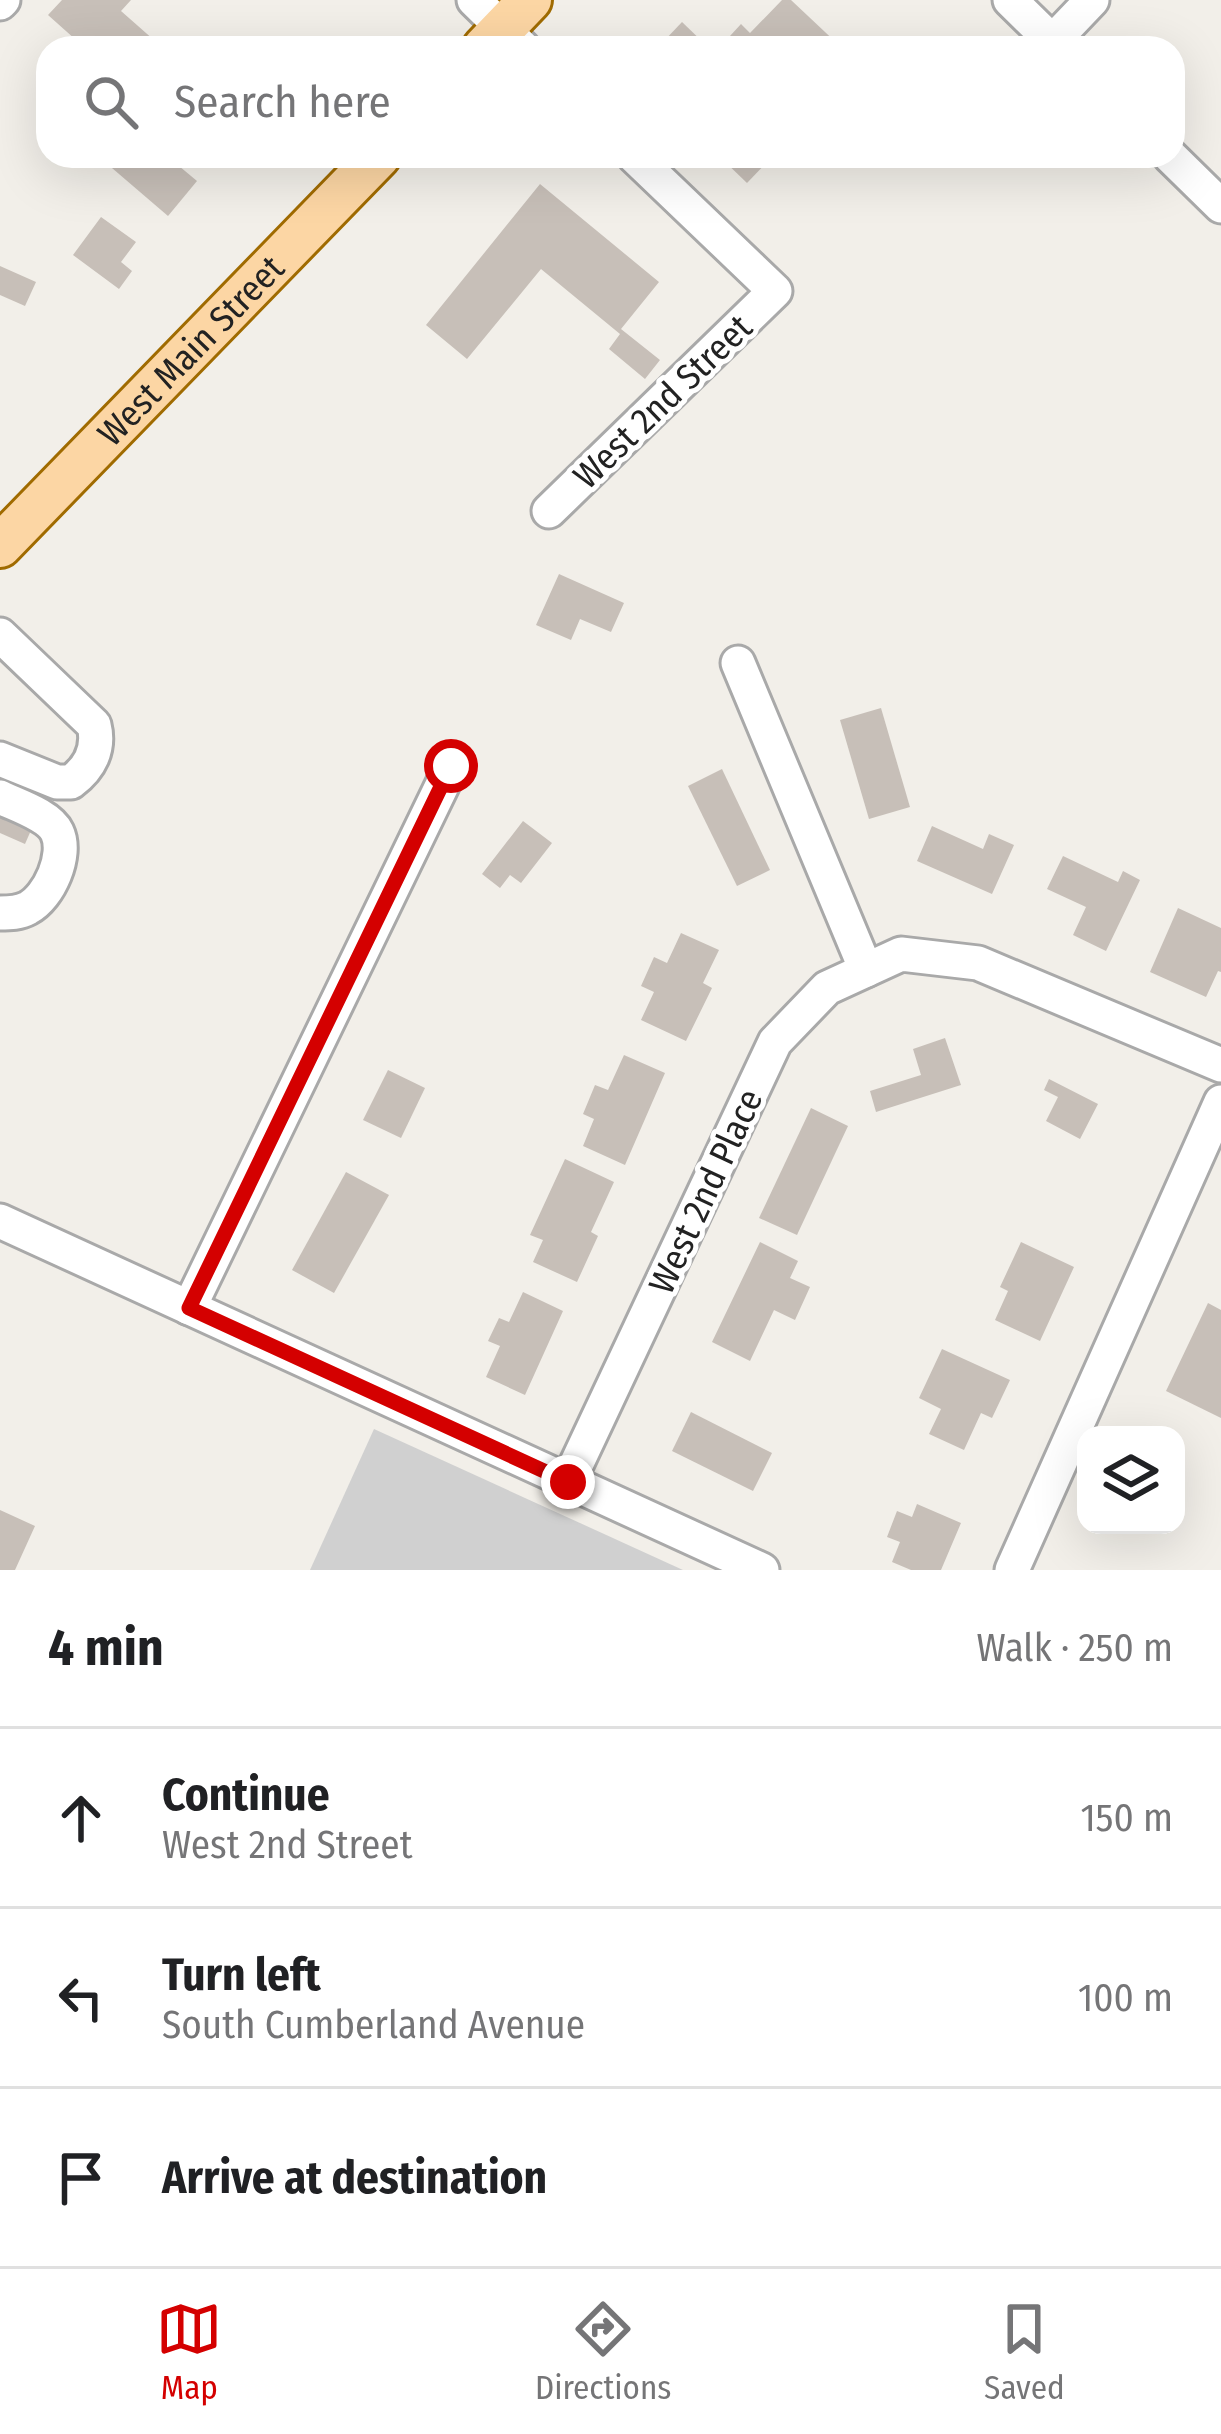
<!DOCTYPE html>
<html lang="en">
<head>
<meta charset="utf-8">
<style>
	body { margin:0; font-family:"Fira Sans Condensed",sans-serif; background:#f6f6f6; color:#202124 }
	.controls { position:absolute; right:36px; bottom:36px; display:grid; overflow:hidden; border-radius:24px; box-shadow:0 12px 48px #0002 }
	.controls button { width:108px; height:108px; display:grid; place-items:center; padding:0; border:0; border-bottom:3px solid #e0e0e0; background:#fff; color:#202124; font:60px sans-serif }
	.stop { position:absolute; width:36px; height:36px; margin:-27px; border:9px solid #d40000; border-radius:50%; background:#fff }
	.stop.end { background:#d40000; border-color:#fff; box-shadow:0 3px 12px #0008 }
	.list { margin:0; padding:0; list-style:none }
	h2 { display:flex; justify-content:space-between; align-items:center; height:156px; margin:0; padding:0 48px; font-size:51px }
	h2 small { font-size:39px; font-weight:400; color:#757577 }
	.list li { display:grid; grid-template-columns:78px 1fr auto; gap:36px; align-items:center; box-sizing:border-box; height:180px; padding:0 48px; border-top:3px solid #e0e0e0 }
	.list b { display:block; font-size:45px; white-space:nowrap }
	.list p { margin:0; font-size:39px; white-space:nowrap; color:#757577 }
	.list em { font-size:39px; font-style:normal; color:#757577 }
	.icon { flex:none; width:66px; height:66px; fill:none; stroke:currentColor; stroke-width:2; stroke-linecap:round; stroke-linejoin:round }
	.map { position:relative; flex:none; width:1221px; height:1570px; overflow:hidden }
	.search { position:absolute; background:#fff; box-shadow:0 12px 48px #0002; left:36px; right:36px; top:36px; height:132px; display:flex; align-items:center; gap:30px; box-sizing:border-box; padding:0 42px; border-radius:36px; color:#757577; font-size:45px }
	.sheet { height:696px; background:#fff }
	nav { display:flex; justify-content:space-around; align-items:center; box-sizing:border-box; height:168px; border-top:3px solid #e0e0e0; background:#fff; font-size:33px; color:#757577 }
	nav a { display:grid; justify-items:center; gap:6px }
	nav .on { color:#d40000 }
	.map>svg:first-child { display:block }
	.religious { fill:#d0d0d0 }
	.building { fill:#c7bfb8 }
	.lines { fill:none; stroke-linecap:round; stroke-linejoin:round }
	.minor-casing { stroke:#a9a9a9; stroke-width:39 }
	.major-casing { stroke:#a06b00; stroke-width:48 }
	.minor { stroke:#fff; stroke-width:33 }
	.major { stroke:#fcd6a4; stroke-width:42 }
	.route { stroke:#d40000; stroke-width:15 }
	.labels { text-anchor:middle; stroke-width:10; stroke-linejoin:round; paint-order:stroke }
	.street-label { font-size:36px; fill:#222; stroke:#fff }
</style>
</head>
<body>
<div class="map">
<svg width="1221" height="1570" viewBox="0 0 1221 1570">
	<rect width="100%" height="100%" fill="#f2efe9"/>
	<polygon class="religious" points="374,1429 683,1570 310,1570"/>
	<g class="building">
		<polygon points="62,0 131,0 121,11 163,48 85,48 48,15"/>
		<polygon points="782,0 791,0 842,48 719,48 741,24 750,33"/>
		<polygon points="682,22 709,48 671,48 664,41"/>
		<polygon points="98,156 167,156 197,181 168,216"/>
		<polygon points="719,156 773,156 747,183"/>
		<polygon points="540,184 659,282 621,329 660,360 645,379 609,349 620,334 541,269 467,359 426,325"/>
		<polygon points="101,217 136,242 121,262 132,271 119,289 73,255"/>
		<polygon points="0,266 36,282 25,306 0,295"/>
		<polygon points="559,574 624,603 611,632 580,619 571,640 536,625"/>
		<polygon points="881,708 910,807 869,819 840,720"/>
		<polygon points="722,769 770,870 737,886 688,786"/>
		<polygon points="0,814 32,828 25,844 0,833"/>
		<polygon points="523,821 552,843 521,883 510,875 500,888 482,874"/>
		<polygon points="932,826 983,849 989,834 1014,845 992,894 917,861"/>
		<polygon points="1063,856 1118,882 1123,871 1140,880 1106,951 1073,935 1086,907 1047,889"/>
		<polygon points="1178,908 1221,928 1221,972 1218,971 1206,997 1150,972"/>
		<polygon points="681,933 719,950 703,983 712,988 686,1041 641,1020 654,992 641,986 654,957 667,963"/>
		<polygon points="945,1038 961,1085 876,1112 870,1091 921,1075 913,1049"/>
		<polygon points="624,1055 665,1073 625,1165 583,1146 594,1119 583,1114 595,1085 608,1090"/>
		<polygon points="388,1070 425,1088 401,1138 363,1120"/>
		<polygon points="1049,1079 1098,1104 1080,1139 1046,1121 1058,1097 1044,1090"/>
		<polygon points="811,1108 848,1126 797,1235 759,1218"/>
		<polygon points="565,1159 614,1182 591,1232 598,1236 577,1282 533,1262 543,1240 530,1235"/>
		<polygon points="346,1172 389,1195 334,1293 292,1270"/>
		<polygon points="760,1242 798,1261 790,1278 810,1287 795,1320 774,1310 750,1361 712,1342"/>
		<polygon points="1021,1242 1074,1267 1040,1341 995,1320 1008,1291 1000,1287"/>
		<polygon points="523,1292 563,1311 525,1395 486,1377 500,1346 488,1341 499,1318 509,1322"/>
		<polygon points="1208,1303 1221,1310 1221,1418 1166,1391"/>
		<polygon points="942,1349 1010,1380 992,1418 981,1413 964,1450 929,1434 941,1409 919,1398"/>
		<polygon points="691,1412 772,1453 753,1491 672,1451"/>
		<polygon points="917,1504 961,1523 941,1570 911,1570 892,1562 900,1542 887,1537 897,1511 912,1517"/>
		<polygon points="0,1510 35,1526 15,1570 0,1570"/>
	</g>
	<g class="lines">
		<g class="minor-casing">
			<g id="minor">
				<polyline points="474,0 523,48"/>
				<polyline points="1010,0 1059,48"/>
				<polyline points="0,3 3,0"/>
				<polyline points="1052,42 1092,0"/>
				<polyline points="1170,156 1221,206"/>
				<polyline points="549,511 775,291 634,156"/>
				<path d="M0 635 94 725C100 749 90 768 71 782H57L0 759"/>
				<polyline points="738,663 866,970"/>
				<path d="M0 797C16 805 49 815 57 832 68 855 49 897 28 908 19 913 10 913 0 913"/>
				<polyline points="0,1221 762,1570"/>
				<polyline points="189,1308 451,767"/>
				<polyline points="568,1482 775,1042 827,988 901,954 978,963 1221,1065"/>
				<polyline points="1012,1570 1221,1102"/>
			</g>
		</g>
		<g class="major-casing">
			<g id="major">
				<polyline points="484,48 530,0"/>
				<path id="s1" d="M0 546 379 156"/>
			</g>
		</g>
		<use href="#minor" class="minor"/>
		<use href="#major" class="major"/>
	</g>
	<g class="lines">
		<polyline class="route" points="451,766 189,1308 568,1482"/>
	</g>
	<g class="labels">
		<g class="street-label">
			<text dy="13" stroke="none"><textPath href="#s1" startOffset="273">West Main Street</textPath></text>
			<text transform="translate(662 401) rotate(-44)" y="13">West 2nd Street</text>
			<text transform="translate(705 1191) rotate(-65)" y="13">West 2nd Place</text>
		</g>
	</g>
</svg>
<div class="controls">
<button><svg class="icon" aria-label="layers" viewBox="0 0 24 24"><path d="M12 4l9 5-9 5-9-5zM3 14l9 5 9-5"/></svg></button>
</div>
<div class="stop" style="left:451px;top:766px"></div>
<div class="stop end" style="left:568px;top:1482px"></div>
<div class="search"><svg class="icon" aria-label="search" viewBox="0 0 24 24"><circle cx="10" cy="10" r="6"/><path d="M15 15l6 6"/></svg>Search here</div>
</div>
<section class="sheet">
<h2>4 min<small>Walk · 250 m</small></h2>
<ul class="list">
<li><svg class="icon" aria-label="ahead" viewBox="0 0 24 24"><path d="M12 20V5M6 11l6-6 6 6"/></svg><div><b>Continue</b><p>West 2nd Street</p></div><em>150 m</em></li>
<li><svg class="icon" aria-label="left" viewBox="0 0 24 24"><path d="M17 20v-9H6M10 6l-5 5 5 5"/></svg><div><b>Turn left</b><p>South Cumberland Avenue</p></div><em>100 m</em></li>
<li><svg class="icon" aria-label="arrive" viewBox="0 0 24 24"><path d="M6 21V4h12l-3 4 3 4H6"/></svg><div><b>Arrive at destination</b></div></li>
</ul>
</section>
<nav>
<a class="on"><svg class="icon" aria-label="map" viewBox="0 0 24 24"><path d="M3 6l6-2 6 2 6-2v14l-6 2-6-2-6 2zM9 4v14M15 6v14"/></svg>Map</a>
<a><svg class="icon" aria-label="directions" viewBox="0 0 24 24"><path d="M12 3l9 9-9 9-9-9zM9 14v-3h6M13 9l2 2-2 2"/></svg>Directions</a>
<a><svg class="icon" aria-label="saved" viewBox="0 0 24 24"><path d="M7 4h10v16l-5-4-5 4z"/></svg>Saved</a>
</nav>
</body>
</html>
